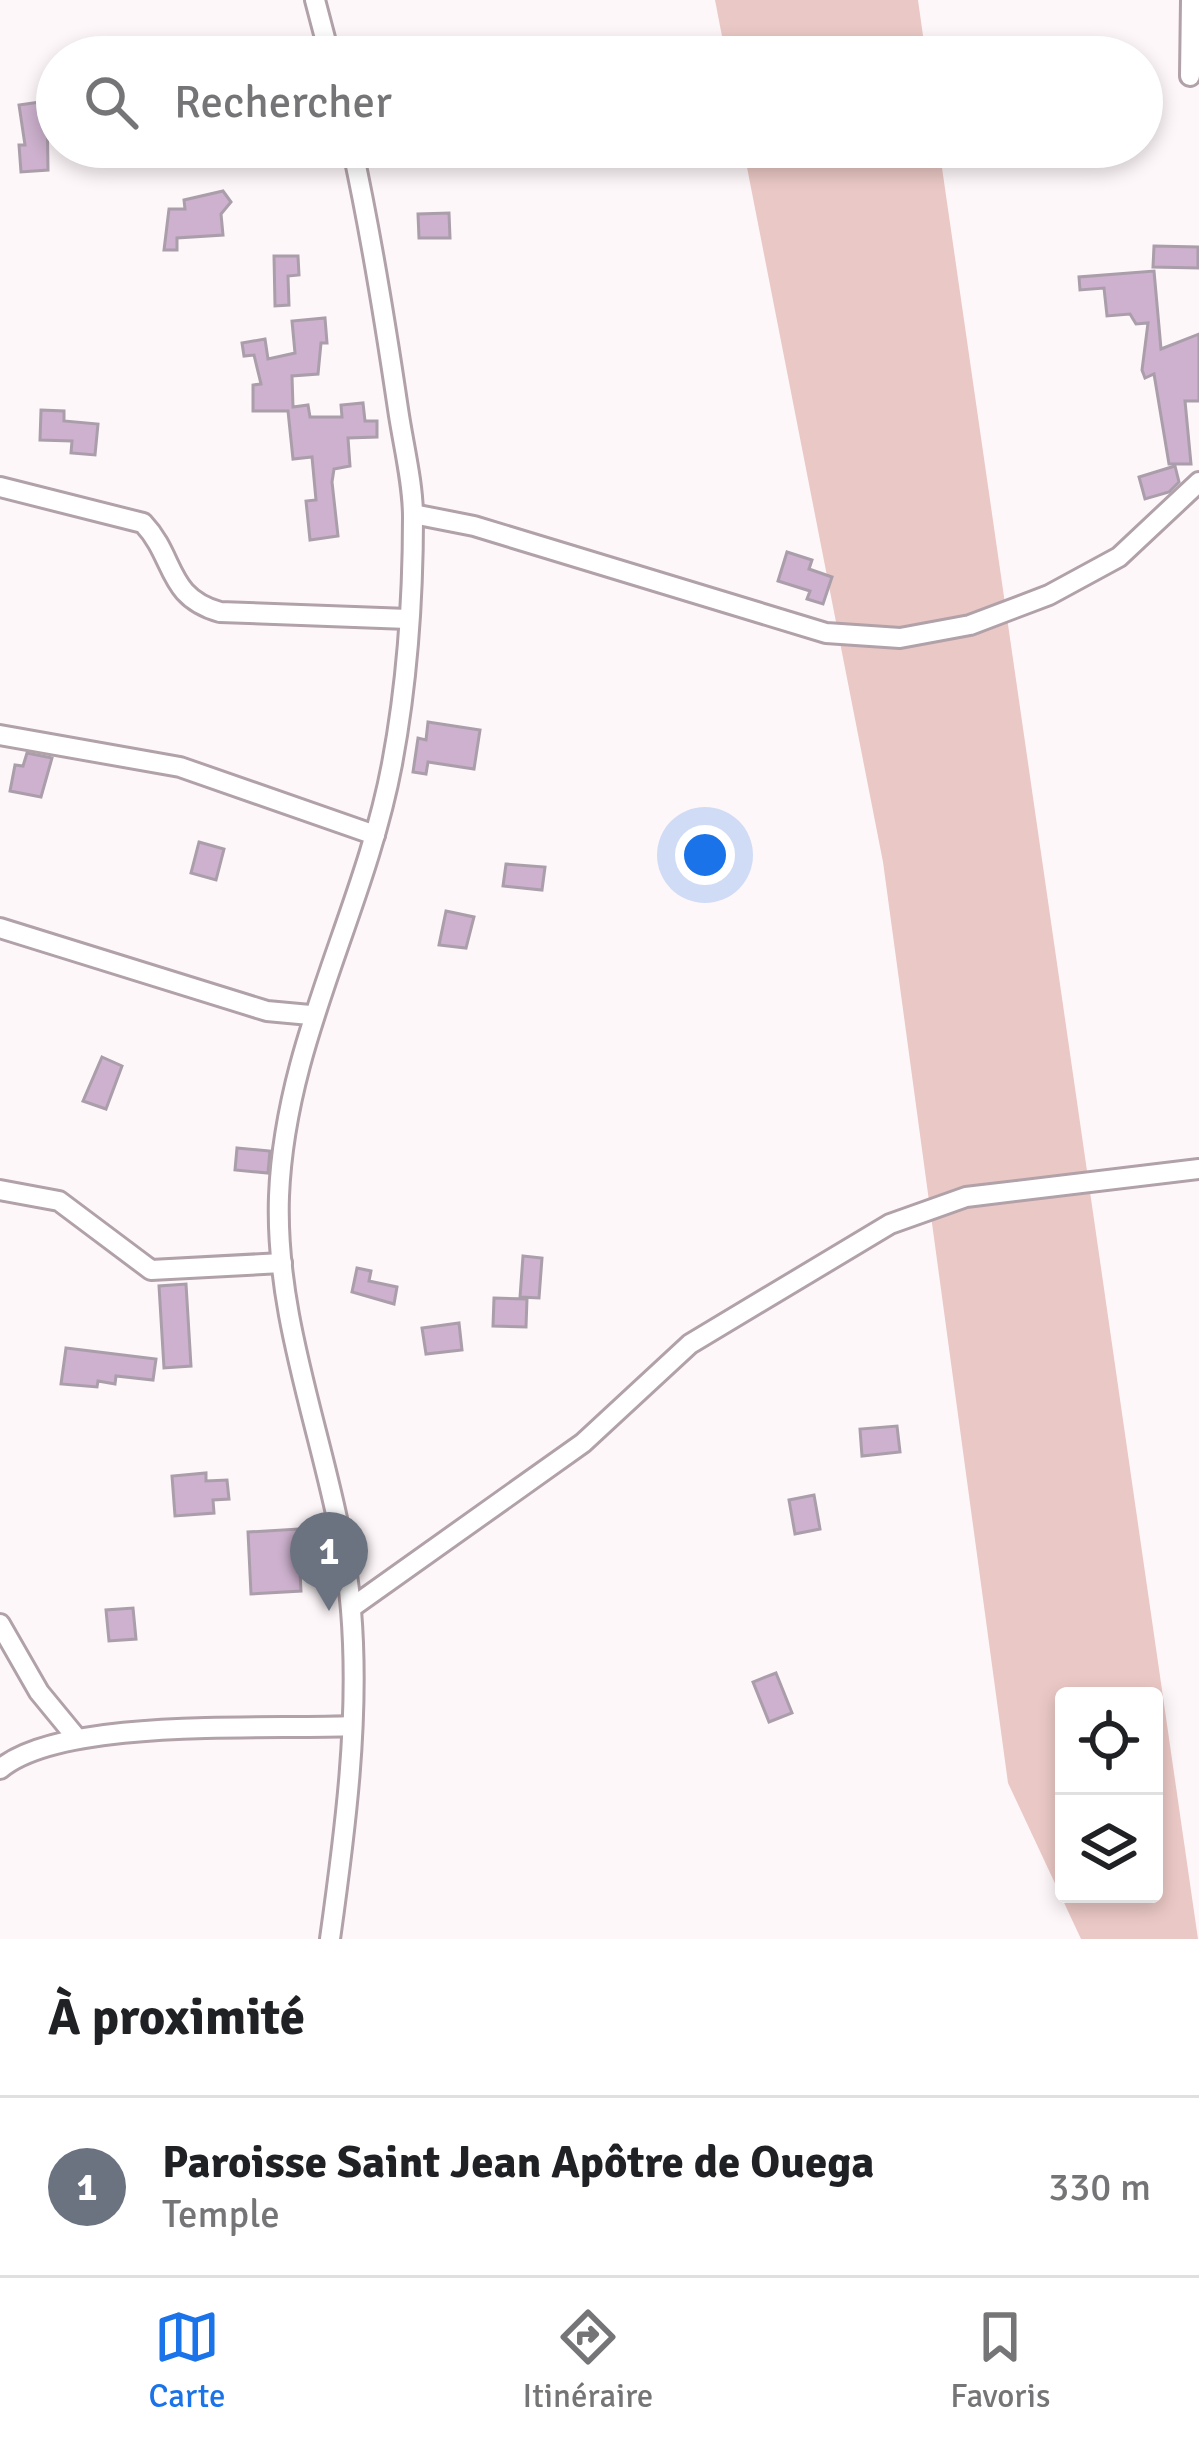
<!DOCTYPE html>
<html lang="fr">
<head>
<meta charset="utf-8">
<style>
	body { margin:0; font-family:Signika,sans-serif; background:#f2f2f2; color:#202124 }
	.controls { position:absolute; right:36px; bottom:36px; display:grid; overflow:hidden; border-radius:12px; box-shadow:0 6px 18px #0003 }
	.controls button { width:108px; height:108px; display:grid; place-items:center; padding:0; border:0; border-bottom:3px solid #e0e0e0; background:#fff; color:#202124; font:60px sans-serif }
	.you { position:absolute; left:705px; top:855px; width:42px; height:42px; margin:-30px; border:9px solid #fff; border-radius:50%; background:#1a73e8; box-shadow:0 0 0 18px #1a73e833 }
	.badge { display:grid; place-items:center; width:78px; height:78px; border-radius:50%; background:#1a73e8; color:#fff; font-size:39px; font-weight:700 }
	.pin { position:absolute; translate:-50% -99px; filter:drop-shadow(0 3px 6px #0008) }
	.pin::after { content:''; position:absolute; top:63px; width:42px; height:36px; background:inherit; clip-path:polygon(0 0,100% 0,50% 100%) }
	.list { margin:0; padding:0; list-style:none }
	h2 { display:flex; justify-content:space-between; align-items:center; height:156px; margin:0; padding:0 48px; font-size:51px }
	h2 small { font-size:39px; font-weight:400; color:#757577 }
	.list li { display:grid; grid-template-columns:78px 1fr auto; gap:36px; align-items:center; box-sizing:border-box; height:180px; padding:0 48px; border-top:3px solid #e0e0e0 }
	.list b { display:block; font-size:45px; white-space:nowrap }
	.list p { margin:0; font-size:39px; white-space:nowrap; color:#757577 }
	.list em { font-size:39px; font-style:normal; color:#757577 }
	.icon { flex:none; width:66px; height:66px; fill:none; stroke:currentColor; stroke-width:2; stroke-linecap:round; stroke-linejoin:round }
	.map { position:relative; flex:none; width:1199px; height:1939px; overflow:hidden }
	.search { position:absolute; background:#fff; box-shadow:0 6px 18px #0003; left:36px; right:36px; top:36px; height:132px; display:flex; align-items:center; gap:30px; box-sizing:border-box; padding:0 42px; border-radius:66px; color:#757577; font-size:45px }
	.sheet { height:336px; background:#fff }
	nav { display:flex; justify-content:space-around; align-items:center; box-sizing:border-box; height:168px; border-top:3px solid #e0e0e0; background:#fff; font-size:33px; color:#757577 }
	nav a { display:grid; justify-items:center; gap:6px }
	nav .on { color:#1a73e8 }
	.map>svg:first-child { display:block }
	.green { fill:#eac8c5; fill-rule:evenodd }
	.building { fill:#cdb1ce; stroke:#aa9eaa; stroke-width:3 }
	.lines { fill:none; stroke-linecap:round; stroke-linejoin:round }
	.minor-casing { stroke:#b1a1a9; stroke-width:24 }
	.minor { stroke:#fff; stroke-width:18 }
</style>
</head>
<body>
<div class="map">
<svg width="1199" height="1939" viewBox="0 0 1199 1939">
	<rect width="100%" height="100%" fill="#fef7fa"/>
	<g class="green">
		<polygon points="715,0 918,0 926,57 726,57"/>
		<path d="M743 147H939L1198 1939H1081L1008 1783 883 862ZM1064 1696H1154V1894H1064Z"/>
	</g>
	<g class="building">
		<polygon points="47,101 48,170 21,172 19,145 25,145 19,105"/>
		<polygon points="223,191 231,202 221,214 223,235 177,238 177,250 164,250 169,209 185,209 184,200"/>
		<polygon points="449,213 450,238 419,238 418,214"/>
		<polygon points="1154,246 1198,247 1198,268 1153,267"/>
		<polygon points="274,256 298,256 299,275 288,276 289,305 275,306"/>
		<polygon points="1154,271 1161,349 1199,334 1199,401 1185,401 1191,464 1169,464 1154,374 1145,378 1142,370 1148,323 1136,324 1130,314 1107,316 1104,288 1080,290 1079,277"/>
		<polygon points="325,318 327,343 321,343 318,374 292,376 293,407 308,405 310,417 342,417 341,405 363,403 365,421 377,421 377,437 348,438 350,466 334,469 332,482 338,536 310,540 306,501 316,500 312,457 293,459 288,411 253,411 253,385 261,384 254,355 244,356 242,343 265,339 268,359 295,353 292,321"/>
		<polygon points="41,410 64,411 64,421 98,424 95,455 71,453 72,441 40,440"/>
		<polygon points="1175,466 1179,482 1169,492 1145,499 1139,477"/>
		<polygon points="787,552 812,560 809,569 832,577 823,604 807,599 810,591 778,581"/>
		<polygon points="428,722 480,730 474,769 428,762 426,774 413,772 418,738 426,740"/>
		<polygon points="27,753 52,758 41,797 10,791 15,765 23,766"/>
		<polygon points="199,842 224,849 216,880 191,873"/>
		<polygon points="506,864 545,867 542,890 503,886"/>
		<polygon points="446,911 474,917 466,948 439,945"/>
		<polygon points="102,1057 122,1066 106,1109 83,1101"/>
		<polygon points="237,1148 270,1151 268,1173 235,1170"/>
		<polygon points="523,1256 542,1258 539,1298 520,1297"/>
		<polygon points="357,1268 371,1271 369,1281 397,1287 394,1304 352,1292"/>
		<polygon points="186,1284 191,1366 164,1368 159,1286"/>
		<polygon points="494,1298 527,1299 526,1327 493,1326"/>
		<polygon points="459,1323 462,1350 426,1354 422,1328"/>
		<polygon points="66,1348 156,1359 153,1380 116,1376 115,1384 98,1381 97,1387 61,1384"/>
		<polygon points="897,1426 900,1452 862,1456 860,1429"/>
		<polygon points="206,1473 206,1481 227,1480 229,1499 213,1500 214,1513 175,1516 172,1476"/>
		<polygon points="814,1495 820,1529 795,1534 789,1500"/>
		<polygon points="298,1529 301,1591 251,1594 248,1532"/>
		<polygon points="133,1608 136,1639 109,1641 106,1610"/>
		<polygon points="776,1673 792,1713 769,1722 753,1682"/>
	</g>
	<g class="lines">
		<g class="minor-casing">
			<g id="minor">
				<polyline points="315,0 330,57"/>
				<polyline points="1190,76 1191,0"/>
				<path d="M0 487 143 523C176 558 166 597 220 612L408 619"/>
				<polyline points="413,514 474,526 826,633 900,638 970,625 1049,595 1119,557 1199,482"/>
				<polyline points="0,735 180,767 375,835"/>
				<polyline points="0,928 267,1011 310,1015"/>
				<polyline points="0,1190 59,1201 151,1270 282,1263"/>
				<polyline points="351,1608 583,1443 690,1344 890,1224 966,1197 1199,1169"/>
				<polyline points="0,1624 39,1692 76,1737"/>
				<path d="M0 1769C62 1717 266 1730 352 1726"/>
				<path d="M330 1939C345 1832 360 1719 351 1610 340 1471 274 1338 279 1196 285 1041 364 913 392 764 407 684 413 598 413 517 413 482 403 444 398 409 385 321 371 234 352 147"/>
			</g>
		</g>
		<use href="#minor" class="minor"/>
	</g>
</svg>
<div class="controls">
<button><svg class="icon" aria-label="locate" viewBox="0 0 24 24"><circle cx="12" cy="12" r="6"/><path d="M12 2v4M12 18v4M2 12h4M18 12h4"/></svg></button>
<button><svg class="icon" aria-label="layers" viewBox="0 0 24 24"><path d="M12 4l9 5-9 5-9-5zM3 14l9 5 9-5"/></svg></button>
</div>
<div class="you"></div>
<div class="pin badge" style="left:329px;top:1611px;background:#6b7280">1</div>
<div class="search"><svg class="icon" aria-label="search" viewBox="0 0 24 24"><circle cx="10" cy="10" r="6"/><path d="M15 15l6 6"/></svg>Rechercher</div>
</div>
<section class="sheet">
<h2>À proximité<small></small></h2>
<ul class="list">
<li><span class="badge" style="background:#6b7280">1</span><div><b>Paroisse Saint Jean Apôtre de Ouega</b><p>Temple</p></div><em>330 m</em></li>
</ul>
</section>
<nav>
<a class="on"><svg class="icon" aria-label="map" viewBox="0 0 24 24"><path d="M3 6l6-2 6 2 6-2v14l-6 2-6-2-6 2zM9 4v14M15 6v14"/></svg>Carte</a>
<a><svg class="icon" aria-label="directions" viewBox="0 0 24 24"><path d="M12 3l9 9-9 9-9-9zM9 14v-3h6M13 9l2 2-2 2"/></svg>Itinéraire</a>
<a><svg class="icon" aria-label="saved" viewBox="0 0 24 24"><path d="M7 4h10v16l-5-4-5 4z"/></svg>Favoris</a>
</nav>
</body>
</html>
